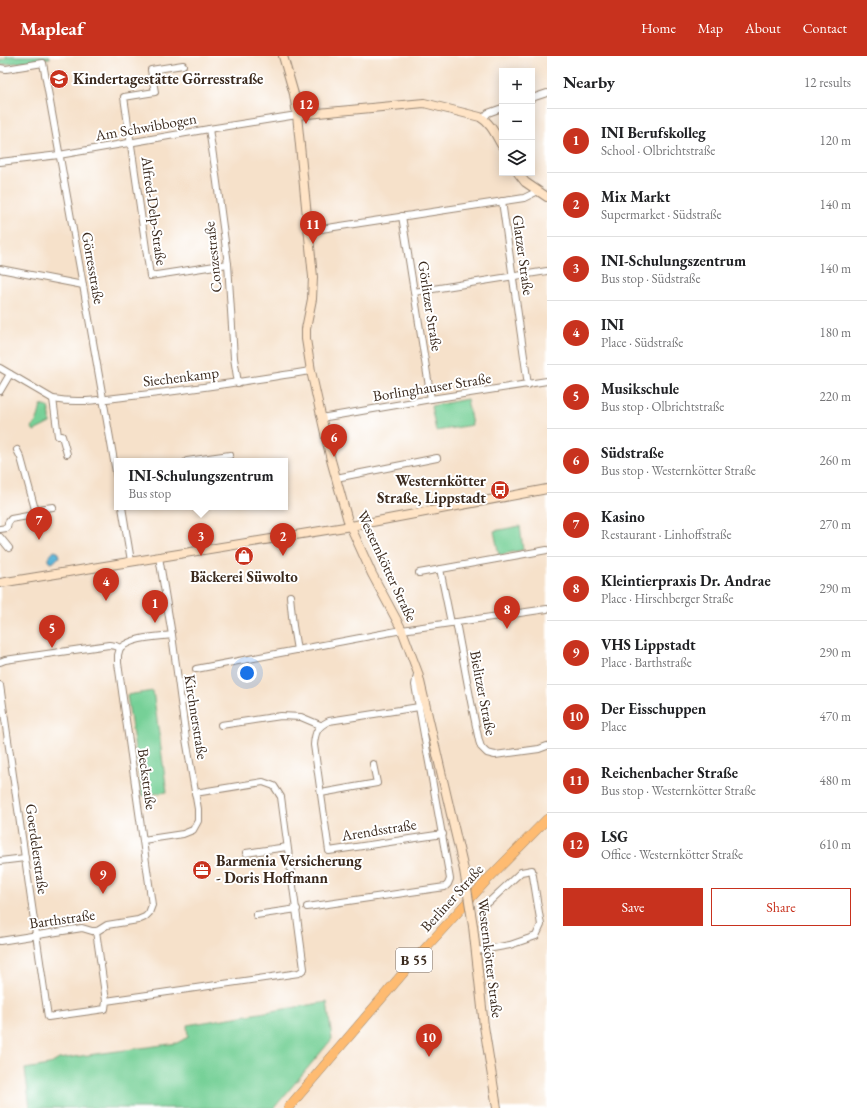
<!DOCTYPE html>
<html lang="en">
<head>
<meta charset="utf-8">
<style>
	body { margin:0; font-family:"EB Garamond",serif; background:#f2f2f2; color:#202124 }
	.controls { position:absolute; right:12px; top:12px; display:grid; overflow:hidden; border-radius:0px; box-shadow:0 2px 10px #0003 }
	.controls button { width:36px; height:36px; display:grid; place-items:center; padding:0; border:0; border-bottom:1px solid #e0e0e0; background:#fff; color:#202124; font:20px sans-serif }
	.you { position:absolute; left:247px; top:617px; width:14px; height:14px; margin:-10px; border:3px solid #fff; border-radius:50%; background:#1a73e8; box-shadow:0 0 0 6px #1a73e833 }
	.badge { display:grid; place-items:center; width:26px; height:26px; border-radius:50%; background:#c8321e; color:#fff; font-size:13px; font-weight:700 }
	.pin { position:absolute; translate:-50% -33px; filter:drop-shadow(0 1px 2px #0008) }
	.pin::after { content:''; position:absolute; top:21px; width:14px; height:12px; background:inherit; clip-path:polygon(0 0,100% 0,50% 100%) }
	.popup { position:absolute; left:114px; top:402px; width:174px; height:52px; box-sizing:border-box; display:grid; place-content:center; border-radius:0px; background:#fff; filter:drop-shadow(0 1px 3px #0005); font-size:13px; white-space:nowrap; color:#757577 }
	.popup b { font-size:15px; color:#202124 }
	.popup::after { content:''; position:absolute; left:50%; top:100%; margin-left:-8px; border:8px solid transparent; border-top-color:#fff }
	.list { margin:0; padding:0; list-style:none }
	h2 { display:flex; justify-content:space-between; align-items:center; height:52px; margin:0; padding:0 16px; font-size:17px }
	h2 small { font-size:13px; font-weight:400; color:#757577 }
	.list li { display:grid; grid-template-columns:26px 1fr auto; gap:12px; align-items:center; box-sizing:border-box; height:64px; padding:0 16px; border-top:1px solid #e0e0e0 }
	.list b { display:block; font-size:15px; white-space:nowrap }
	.list p { margin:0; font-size:13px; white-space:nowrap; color:#757577 }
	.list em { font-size:13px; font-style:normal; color:#757577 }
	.actions { display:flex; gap:8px; padding:12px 16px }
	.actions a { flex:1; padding:9px 0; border:1px solid #c8321e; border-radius:0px; text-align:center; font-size:14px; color:#c8321e }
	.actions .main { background:#c8321e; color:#fff }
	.icon { flex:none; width:22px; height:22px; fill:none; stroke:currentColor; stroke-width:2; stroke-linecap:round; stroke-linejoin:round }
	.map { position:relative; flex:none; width:547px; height:1052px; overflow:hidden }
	header { display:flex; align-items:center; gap:24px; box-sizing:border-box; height:56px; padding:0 20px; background:#c8321e; color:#fff }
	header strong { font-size:19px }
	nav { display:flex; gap:22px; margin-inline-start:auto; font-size:14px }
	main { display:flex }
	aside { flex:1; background:#fff }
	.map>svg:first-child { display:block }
	.green { fill:#76d097; stroke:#587d5a }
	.water { fill:#59b2d6; stroke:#4a6e7a }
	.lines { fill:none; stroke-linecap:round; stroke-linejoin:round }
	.street-casing { stroke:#988674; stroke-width:8 }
	.secondary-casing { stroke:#988674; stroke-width:10 }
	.primary-casing { stroke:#988674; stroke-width:10 }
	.street { stroke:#fff; stroke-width:6 }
	.secondary { stroke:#ffe4c6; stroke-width:8 }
	.primary { stroke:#febb71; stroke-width:9 }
	.secondary-bridge-casing { stroke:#988674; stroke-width:10; stroke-linecap:butt }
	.secondary-bridge { stroke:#ffe4c6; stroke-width:8 }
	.labels { text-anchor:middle; stroke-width:4; stroke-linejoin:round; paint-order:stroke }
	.shield { fill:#fff; stroke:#766a62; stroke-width:1 }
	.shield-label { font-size:14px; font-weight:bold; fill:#3b2a1e }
	.poi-label { font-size:15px; font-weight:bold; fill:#3b2a1e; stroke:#fff; text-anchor:start }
	.street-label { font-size:15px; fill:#3b2a1e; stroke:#fff }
</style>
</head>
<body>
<header>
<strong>Mapleaf</strong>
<nav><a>Home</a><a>Map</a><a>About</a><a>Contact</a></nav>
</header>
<main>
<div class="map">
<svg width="547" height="1052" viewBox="0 0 547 1052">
	<rect width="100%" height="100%" fill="#fff"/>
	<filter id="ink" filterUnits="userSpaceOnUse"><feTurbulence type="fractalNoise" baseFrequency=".025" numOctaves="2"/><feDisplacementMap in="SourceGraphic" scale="8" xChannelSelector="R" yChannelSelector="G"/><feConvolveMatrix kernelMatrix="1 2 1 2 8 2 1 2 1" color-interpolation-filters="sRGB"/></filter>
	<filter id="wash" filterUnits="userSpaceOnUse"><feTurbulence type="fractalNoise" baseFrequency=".012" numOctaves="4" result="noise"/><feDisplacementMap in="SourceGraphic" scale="16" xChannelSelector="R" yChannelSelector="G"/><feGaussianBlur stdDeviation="0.9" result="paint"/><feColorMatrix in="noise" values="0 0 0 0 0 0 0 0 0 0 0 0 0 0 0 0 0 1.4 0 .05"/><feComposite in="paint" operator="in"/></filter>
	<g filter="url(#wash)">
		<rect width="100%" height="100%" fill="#f6e1ca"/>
		<g class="green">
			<polygon points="6,0 50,0 50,2 0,9 0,4 6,2"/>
			<polygon points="467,343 472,369 436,375 431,350"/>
			<path d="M41 349 48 351 50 359V367L34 375 32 372C38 364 39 358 41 349Z"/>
			<polygon points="520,470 523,494 499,499 494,475"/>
			<polygon points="153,635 167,736 142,740 127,639"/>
			<polygon points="327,946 332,983 274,1052 30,1052 25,1013 49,1009 59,1003 177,987 188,981 187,969"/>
		</g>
		<polygon class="water" points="54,495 58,496 59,501 54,506 50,507 48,505 48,502"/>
	</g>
	<g filter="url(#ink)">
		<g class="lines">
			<g class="street-casing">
				<g id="street">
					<polyline points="183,9 151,14 155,36 124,41 150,220 228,208"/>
					<polyline points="0,12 6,13 43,7 83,229 117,422"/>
					<polyline points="532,42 547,37"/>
					<polyline points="483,63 488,57 502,52"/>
					<polyline points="209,73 216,119 228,208 234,302 238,327"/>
					<polyline points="0,106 59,99 209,73 297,59"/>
					<polyline points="502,145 528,329"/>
					<polyline points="402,160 431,343"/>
					<polyline points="308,175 524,142 538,135"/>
					<polyline points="0,213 83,229"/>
					<polyline points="414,236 547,215"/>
					<path d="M0 312 53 343C79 348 106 343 132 340 192 334 251 324 311 315"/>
					<polyline points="0,335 10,318"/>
					<polyline points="53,343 58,380 62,380 67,398"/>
					<polyline points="321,362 431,343 547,325"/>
					<polyline points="17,394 21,402 36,457"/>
					<polyline points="187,405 230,399"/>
					<polyline points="336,422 437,402"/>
					<polyline points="122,451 131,505"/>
					<polyline points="0,473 7,472 8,467 11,463 33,459 38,453 53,451"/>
					<polyline points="0,481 9,492"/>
					<polyline points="440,513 451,567"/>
					<polyline points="419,517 547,494"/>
					<polyline points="290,540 293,570 297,594"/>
					<polyline points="456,566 471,646 479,685 481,691 487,697 495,699 539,693 547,690"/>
					<path d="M0 606 5 604 109 589 116 590 120 592C133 581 155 581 172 579"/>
					<polyline points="196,613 402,574 547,553"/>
					<polyline points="0,629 48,961 105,953 106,945 299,917 304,913 281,741 274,730 263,726 195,737"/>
					<path d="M419 651 329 665C317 671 315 676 314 689L329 795 443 778"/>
					<polyline points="221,669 281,660 301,661 320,669"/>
					<polyline points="321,737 377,727 373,708"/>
					<polyline points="143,784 183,778 193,774 198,765 198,753 186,683 172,579 159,501"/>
					<polyline points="246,797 287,791"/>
					<polyline points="0,805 25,802"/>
					<polyline points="307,851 445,831 448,828 450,823 415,629 417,618"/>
					<polyline points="256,859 297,853"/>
					<polyline points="96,875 106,945"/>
					<polyline points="0,885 82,872 92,875 96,875 99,874 107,869 138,864 145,861 149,857 152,849 118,607 118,599 120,592"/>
					<polyline points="476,895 510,889 536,880 541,869 532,814 521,816 489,846"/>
				</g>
			</g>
			<g class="secondary-casing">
				<g id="secondary">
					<polyline points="283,0 294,38 297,59 313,221 312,243 306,273 306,283 311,315 331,404 348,465 372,518 402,574 418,617 464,814"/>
					<path d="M297 59 424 47 480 61C491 67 496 80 502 90"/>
					<polyline points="518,117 525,126 547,141"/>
					<polyline points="0,527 351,470 547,433"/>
					<polyline points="473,870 484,970 497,1052"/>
				</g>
			</g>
			<g class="primary-casing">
				<polyline id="primary" points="288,1052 411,908 488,823 547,763"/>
			</g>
			<use href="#street" class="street"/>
			<use href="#secondary" class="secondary"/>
			<use href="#primary" class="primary"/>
			<g class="secondary-bridge-casing">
				<polyline id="secondary-bridge" points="464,814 473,870"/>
			</g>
			<use href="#secondary-bridge" class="secondary-bridge"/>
		</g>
	</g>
	<defs>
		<g id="school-disc" transform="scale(1)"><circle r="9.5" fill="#c8321e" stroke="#fff"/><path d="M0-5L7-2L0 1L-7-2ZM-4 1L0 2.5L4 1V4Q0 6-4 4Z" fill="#fff"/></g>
		<g id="bus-disc" transform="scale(1)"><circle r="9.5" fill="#c8321e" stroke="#fff"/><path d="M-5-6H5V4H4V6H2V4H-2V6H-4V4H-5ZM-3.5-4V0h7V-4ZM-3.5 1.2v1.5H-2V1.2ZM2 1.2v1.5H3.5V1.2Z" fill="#fff"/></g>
		<g id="shop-disc" transform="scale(1)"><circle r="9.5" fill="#c8321e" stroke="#fff"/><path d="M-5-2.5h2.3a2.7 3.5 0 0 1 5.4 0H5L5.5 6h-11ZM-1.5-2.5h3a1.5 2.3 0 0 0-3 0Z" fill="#fff"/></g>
		<g id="office-disc" transform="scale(1)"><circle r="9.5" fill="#c8321e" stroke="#fff"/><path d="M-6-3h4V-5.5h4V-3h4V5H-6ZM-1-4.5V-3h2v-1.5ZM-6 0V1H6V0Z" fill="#fff"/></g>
	</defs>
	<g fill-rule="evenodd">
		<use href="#school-disc" x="59" y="23"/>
		<use href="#bus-disc" x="500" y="434"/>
		<use href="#shop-disc" x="244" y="500"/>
		<use href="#office-disc" x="202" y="814"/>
	</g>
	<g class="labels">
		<rect class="shield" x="396" y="892" width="36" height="24" rx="3"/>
		<g class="shield-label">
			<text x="414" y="909">B 55</text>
		</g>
		<g class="poi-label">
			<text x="73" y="28">Kindertagestätte Görresstraße</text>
			<text x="486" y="430" text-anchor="end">Westernkötter<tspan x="486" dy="17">Straße, Lippstadt</tspan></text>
			<text x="244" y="526" text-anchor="middle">Bäckerei Süwolto</text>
			<text x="216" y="810">Barmenia Versicherung<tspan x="216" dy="17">- Doris Hoffmann</tspan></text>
		</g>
		<g class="street-label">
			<text transform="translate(146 71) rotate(-10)" y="5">Am Schwibbogen</text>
			<text transform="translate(154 155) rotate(82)" y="5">Alfred-Delp-Straße</text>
			<text transform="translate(523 199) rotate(82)" y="5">Glatzer Straße</text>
			<text transform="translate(213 201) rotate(-96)" y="5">Conzestraße</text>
			<text transform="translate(93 212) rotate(80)" y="5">Görresstraße</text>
			<text transform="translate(430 250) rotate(81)" y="5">Görlitzer Straße</text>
			<text transform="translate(181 321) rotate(-7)" y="5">Siechenkamp</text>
			<text transform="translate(432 331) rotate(-9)" y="5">Borlinghauser Straße</text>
			<text transform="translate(387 510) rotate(65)" y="5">Westernkötter Straße</text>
			<text transform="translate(483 637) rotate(79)" y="5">Bielitzer Straße</text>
			<text transform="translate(196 661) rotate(81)" y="5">Kirchnerstraße</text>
			<text transform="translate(147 723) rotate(82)" y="5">Beckstraße</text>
			<text transform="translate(379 774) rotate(-9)" y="5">Arendsstraße</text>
			<text transform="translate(37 793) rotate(82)" y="5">Goerdelerstraße</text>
			<text transform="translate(452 842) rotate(-48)" y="5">Berliner Straße</text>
			<text transform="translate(62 863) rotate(-8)" y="5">Barthstraße</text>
			<text transform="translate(490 902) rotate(83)" y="5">Westernkötter Straße</text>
		</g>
	</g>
</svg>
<div class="controls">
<button>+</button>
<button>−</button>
<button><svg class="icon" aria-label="layers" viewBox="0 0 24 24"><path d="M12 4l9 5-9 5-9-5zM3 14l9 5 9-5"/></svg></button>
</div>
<div class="you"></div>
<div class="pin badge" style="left:155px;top:567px">1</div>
<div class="pin badge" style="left:283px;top:500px">2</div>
<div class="pin badge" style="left:201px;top:500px">3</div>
<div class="popup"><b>INI-Schulungszentrum</b>Bus stop</div>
<div class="pin badge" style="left:106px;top:545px">4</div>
<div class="pin badge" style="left:52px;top:592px">5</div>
<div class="pin badge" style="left:334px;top:401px">6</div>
<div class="pin badge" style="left:39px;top:484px">7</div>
<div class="pin badge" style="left:507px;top:573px">8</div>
<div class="pin badge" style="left:103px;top:838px">9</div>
<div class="pin badge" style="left:429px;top:1001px">10</div>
<div class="pin badge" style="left:313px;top:188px">11</div>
<div class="pin badge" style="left:306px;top:68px">12</div>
</div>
<aside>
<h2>Nearby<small>12 results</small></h2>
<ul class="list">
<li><span class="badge">1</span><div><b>INI Berufskolleg</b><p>School · Olbrichtstraße</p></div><em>120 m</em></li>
<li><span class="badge">2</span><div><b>Mix Markt</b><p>Supermarket · Südstraße</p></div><em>140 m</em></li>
<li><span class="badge">3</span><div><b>INI-Schulungszentrum</b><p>Bus stop · Südstraße</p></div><em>140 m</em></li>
<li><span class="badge">4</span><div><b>INI</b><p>Place · Südstraße</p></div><em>180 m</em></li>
<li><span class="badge">5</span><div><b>Musikschule</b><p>Bus stop · Olbrichtstraße</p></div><em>220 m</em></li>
<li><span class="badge">6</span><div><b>Südstraße</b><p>Bus stop · Westernkötter Straße</p></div><em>260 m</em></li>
<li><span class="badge">7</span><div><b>Kasino</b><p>Restaurant · Linhoffstraße</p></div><em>270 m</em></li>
<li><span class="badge">8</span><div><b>Kleintierpraxis Dr. Andrae</b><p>Place · Hirschberger Straße</p></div><em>290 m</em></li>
<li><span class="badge">9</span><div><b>VHS Lippstadt</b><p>Place · Barthstraße</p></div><em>290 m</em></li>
<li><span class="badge">10</span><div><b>Der Eisschuppen</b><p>Place</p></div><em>470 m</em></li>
<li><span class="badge">11</span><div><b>Reichenbacher Straße</b><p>Bus stop · Westernkötter Straße</p></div><em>480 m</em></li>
<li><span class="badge">12</span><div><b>LSG</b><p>Office · Westernkötter Straße</p></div><em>610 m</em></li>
</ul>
<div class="actions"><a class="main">Save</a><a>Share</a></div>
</aside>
</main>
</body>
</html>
